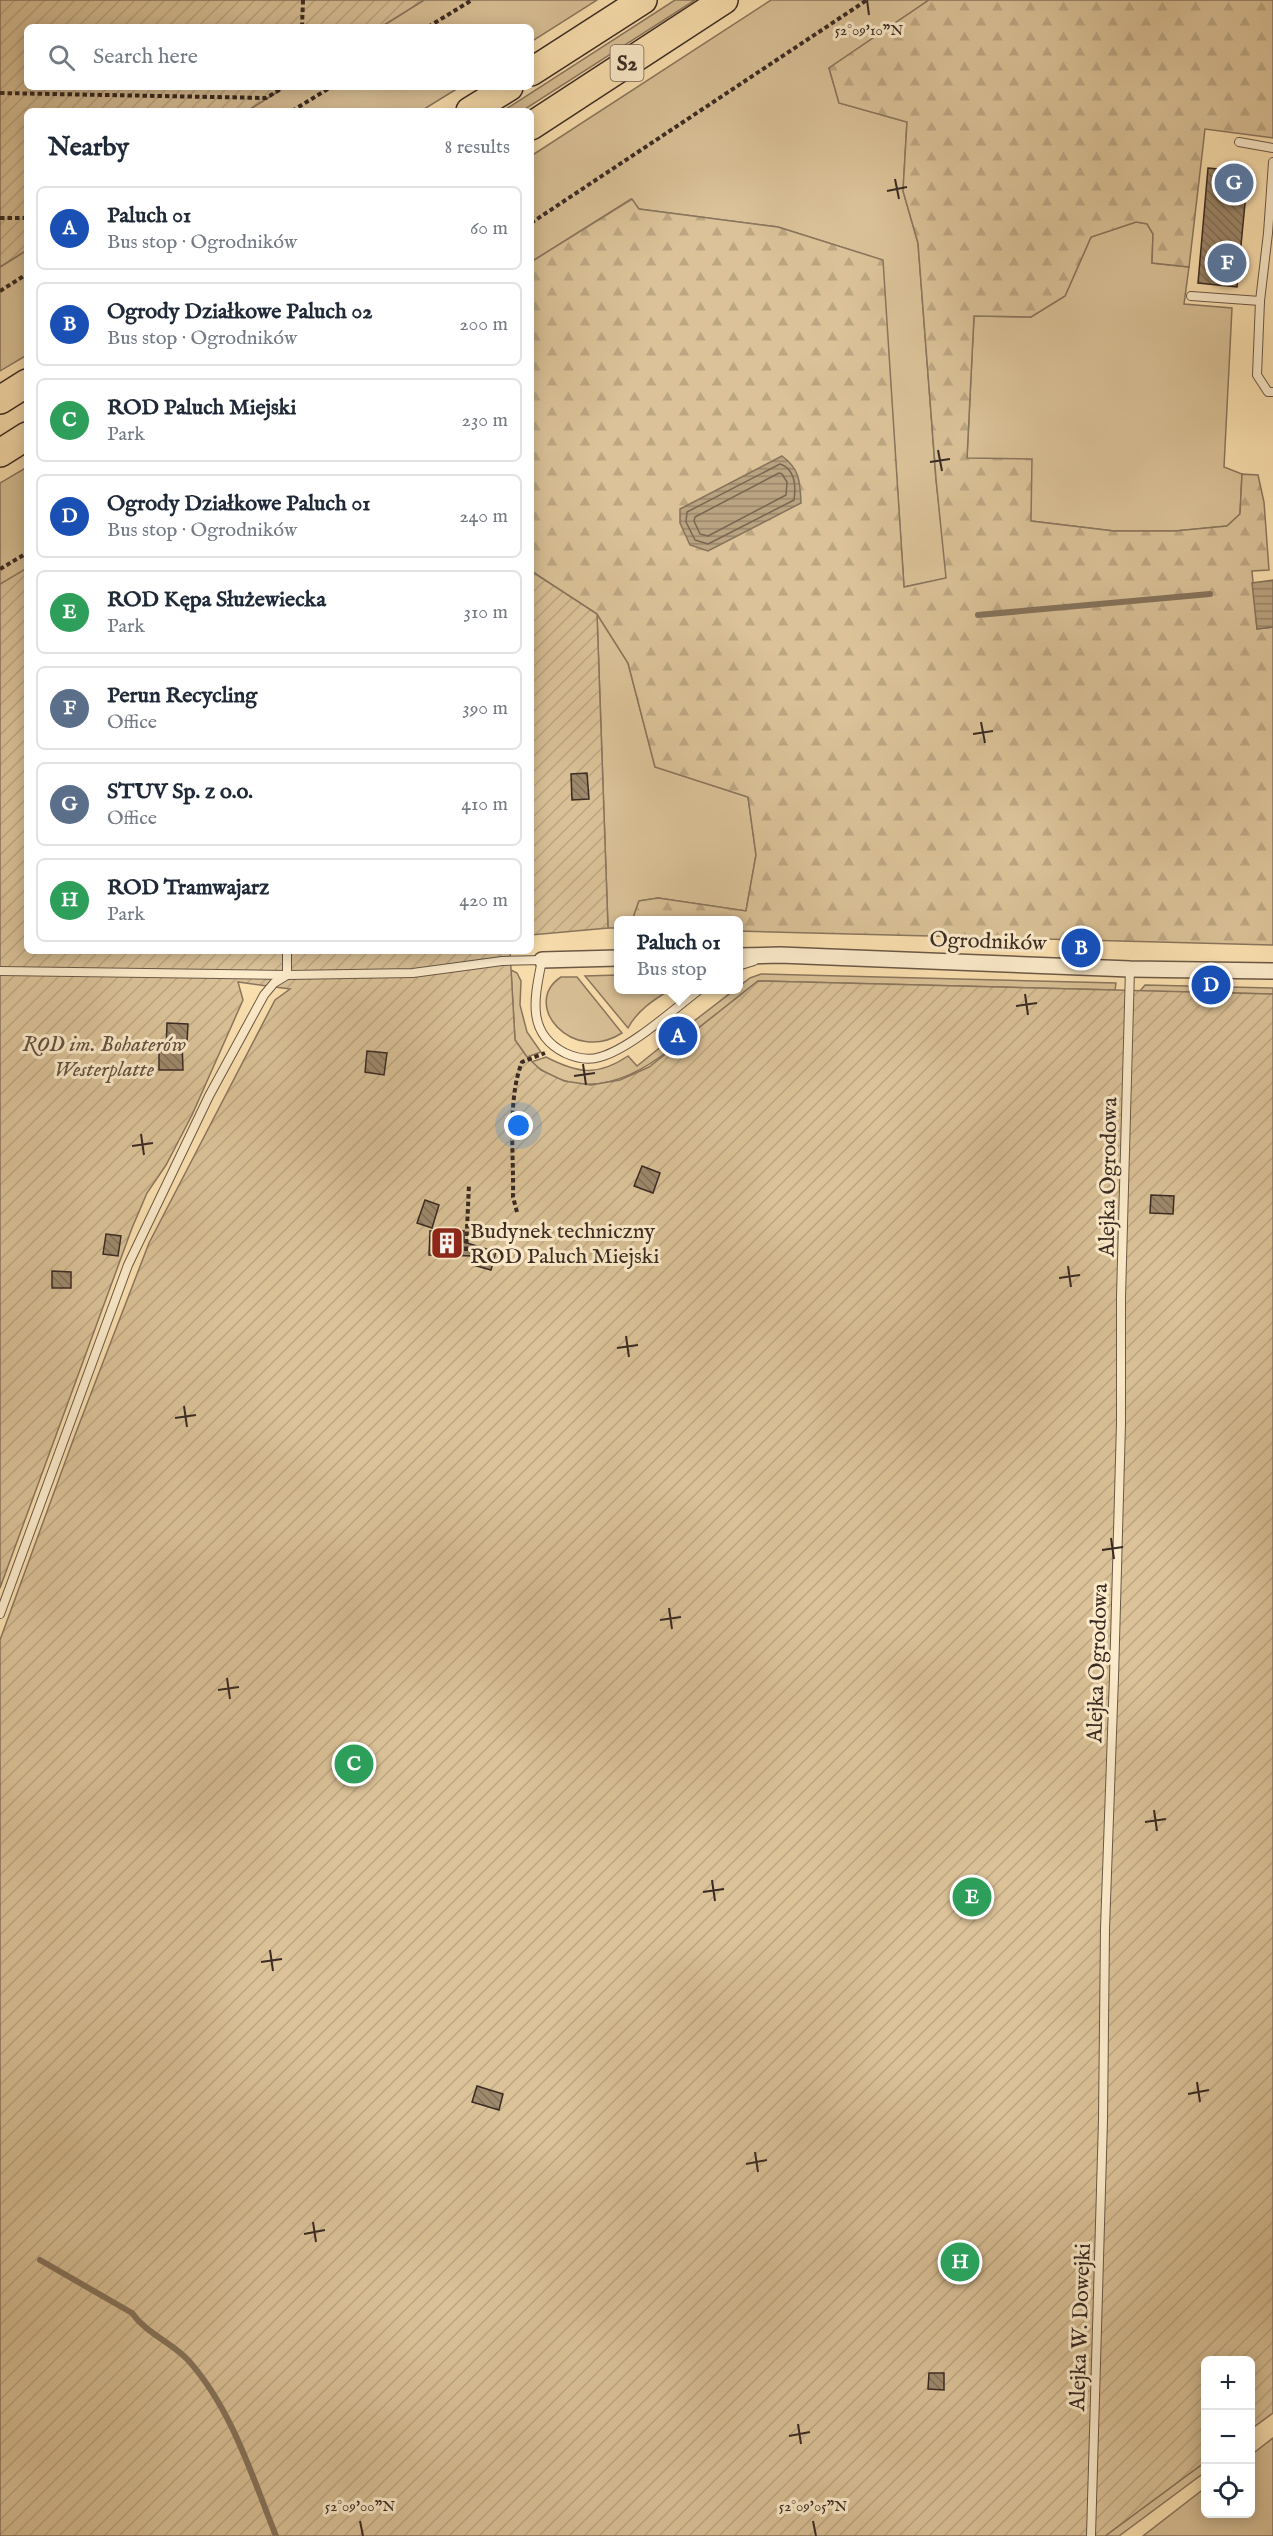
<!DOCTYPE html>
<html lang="en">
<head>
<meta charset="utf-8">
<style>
	body { margin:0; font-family:"IM FELL English",serif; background:#f6f6f7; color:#1f2937 }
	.controls { position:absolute; right:18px; bottom:18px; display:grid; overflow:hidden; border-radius:9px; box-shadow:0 3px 15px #0003 }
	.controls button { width:54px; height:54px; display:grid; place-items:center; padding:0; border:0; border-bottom:2px solid #e0e1e3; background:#fff; color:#1f2937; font:30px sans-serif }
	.you { position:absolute; left:519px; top:1126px; width:21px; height:21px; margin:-15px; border:4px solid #fff; border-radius:50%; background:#1a73e8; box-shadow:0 0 0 9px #1a73e833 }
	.badge { display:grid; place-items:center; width:39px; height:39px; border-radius:50%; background:#8f2418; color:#fff; font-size:20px; font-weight:700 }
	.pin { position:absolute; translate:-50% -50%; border:3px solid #fff; box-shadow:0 2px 6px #0006 }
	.popup { position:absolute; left:614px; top:916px; width:129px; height:78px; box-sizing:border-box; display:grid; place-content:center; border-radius:9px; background:#fff; filter:drop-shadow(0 2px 4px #0005); font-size:20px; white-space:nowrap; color:#747a83 }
	.popup b { font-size:22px; color:#1f2937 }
	.popup::after { content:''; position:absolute; left:50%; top:100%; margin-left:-12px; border:12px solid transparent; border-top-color:#fff }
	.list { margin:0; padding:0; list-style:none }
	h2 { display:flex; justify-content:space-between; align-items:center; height:78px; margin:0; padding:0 24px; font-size:26px }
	h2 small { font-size:20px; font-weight:400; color:#747a83 }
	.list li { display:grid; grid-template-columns:39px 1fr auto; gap:18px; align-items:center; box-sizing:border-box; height:84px; margin:0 12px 12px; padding:0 12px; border:2px solid #e0e1e3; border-radius:9px }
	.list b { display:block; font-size:22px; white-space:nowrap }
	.list p { margin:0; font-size:20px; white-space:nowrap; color:#747a83 }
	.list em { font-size:20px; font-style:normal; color:#747a83 }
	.icon { flex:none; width:33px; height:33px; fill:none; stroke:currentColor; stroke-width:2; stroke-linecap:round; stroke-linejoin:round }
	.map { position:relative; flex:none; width:1273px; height:2536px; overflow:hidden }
	.search { position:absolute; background:#fff; box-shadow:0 3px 15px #0003; left:24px; top:24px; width:510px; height:66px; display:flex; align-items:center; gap:15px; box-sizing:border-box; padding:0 21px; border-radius:9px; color:#747a83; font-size:22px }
	.panel { position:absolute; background:#fff; box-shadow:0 3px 15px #0003; left:24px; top:108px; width:510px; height:846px; border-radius:9px }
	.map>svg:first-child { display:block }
	.grass { fill:#dbc298; stroke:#8a765e; stroke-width:1.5 }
	.forest { fill:url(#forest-firs); stroke:#8a765e; stroke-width:1.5 }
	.garden { fill:url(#garden-furrows); stroke:#8a765e; stroke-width:1.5 }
	.water { fill:url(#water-rules); stroke:#86735b; stroke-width:1.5 }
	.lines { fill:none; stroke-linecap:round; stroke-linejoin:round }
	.shore { stroke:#7a6652; stroke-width:1.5 }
	.stream { stroke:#86735b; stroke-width:6 }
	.building { fill:url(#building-back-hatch); stroke:#392a23; stroke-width:1.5 }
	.lane-casing { stroke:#6a5846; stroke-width:10 }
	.street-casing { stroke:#6a5846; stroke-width:18 }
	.highway-casing { stroke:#392a23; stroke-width:30 }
	.path { stroke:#392a23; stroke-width:4; stroke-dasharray:4.5 3; stroke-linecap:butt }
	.lane { stroke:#fdeccc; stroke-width:8 }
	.street { stroke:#fdeccc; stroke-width:15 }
	.highway { stroke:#fce1b0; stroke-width:27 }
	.ticks { fill:none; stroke:#392a23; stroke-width:2 }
	.labels { text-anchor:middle; stroke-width:6; stroke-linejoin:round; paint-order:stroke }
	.shield { fill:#fdeccc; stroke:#746456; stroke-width:1.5 }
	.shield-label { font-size:21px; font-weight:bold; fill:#392a23 }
	.street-label { font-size:22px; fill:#392a23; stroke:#fdeccc }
	.park-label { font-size:22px; font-style:italic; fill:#625040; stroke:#fdeccc }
	.poi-label { font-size:22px; fill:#392a23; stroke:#fdeccc; text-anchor:start }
	.ticks-label { font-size:15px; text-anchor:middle; fill:#392a23; stroke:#fdeccc; stroke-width:6; stroke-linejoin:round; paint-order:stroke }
</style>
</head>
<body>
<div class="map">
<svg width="1273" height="2536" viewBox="0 0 1273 2536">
	<defs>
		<pattern id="forest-firs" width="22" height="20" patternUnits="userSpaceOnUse" patternTransform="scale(1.5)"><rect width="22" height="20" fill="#dbc298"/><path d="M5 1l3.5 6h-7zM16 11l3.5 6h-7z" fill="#bda783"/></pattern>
		<pattern id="garden-furrows" width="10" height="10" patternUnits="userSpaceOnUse" patternTransform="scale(1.5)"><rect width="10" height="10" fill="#dbc298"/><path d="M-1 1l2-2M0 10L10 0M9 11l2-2" fill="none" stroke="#bda783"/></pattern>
		<pattern id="water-rules" width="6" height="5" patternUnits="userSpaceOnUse" patternTransform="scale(1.5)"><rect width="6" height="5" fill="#baa380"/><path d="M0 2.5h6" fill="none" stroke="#988568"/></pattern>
		<pattern id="building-back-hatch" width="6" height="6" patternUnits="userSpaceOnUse" patternTransform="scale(1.5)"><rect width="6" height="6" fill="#9e896c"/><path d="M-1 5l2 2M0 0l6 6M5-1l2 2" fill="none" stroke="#827058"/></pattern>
	</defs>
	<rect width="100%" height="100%" fill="#fce1b0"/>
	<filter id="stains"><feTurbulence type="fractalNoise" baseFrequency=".00333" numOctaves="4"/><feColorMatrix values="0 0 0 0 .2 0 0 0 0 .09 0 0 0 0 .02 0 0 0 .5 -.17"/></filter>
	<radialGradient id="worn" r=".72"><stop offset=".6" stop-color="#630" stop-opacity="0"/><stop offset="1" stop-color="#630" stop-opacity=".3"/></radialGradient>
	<g class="grass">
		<polygon points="424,0 597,0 531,42 531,27 381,27"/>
		<polygon points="675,0 695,0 522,111 503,111"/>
		<polygon points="771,0 929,0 829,68 839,103 907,122 903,191 918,243 936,479 947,578 904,587 882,260 778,227 639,209 631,199 531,262 531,156"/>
		<polygon points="285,87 460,87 421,111 247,111"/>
		<polygon points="1136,222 1147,223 1153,234 1152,263 1189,267 1184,304 1232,308 1224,467 1242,474 1240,514 1227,526 1175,531 1114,531 1031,521 967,458 974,316 1031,317 1065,296 1091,237"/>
		<polygon points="27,250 27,355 0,371 0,267"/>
		<polygon points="27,467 27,590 0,590 0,483"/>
		<polygon points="597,614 628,663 655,767 748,797 756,855 746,911 658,898 639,901 634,915 635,920 618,920 618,928 608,928"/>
		<polygon points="511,970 517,973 521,981 520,1005 527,1032 541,1052 527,1057 515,1040"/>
		<polygon points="761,974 1116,983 1115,990 758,981 690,1035 685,1028 750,978"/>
		<path d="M618 975V990H670C653 1000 637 1011 628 1028L585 976Z"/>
		<path d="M561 977H577L622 1033C572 1065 520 1004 561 977Z"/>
		<polygon points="1145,985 1273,988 1273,994 1140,991"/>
		<path d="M668 1041 673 1047C629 1083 579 1102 531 1062L546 1057C577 1073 597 1077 628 1056L637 1066Z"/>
		<polygon points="1273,2438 1273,2536 1143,2536 1205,2488 1206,2514 1250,2514 1251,2455"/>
		<polygon points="1205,2462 1205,2472 1119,2536 1105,2536"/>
	</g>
	<polygon class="forest" points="929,0 1273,0 1273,138 1205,129 1189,267 1152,263 1153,234 1147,224 1136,222 1091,237 1065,296 1031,317 974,316 967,458 1032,459 1031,521 1114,531 1175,531 1227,526 1240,514 1242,474 1258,475 1264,502 1269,570 1252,571 1257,629 1273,627 1273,945 738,931 738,920 635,920 634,915 639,901 658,898 746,911 756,855 748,797 655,767 628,663 597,614 531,571 531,262 632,199 639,209 778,227 883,260 904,587 946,578 936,479 918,243 903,191 907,122 839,103 829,68"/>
	<g class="garden">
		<polygon points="0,0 424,0 381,27 27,27 27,87 285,87 247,111 27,111 27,250 0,267"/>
		<polygon points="27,568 27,951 510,951 515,1040 527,1057 541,1070 564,1081 591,1085 620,1080 649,1067 758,981 1273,994 1273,2413 1251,2429 1250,2360 1206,2360 1205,2462 1105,2536 0,2536 0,1640 75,1435 149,1243 275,1000 290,989 238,982 243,1000 192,1115 166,1165 147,1193 132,1228 0,1588 0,584"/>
		<polygon points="531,571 597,614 608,928 531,935"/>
	</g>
	<g class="water">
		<path d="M782 456C800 469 800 482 801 503L708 551 690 545 680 523V509Z"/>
		<polygon points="1273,580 1273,627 1257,629 1252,583"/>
	</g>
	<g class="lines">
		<g class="shore">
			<path d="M780 464C795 469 796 486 794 500L708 544 695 540 686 522 687 512Z"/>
			<polygon points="779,473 782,474 787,482 786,495 708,536 700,534 694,521 695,517"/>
		</g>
		<g class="stream">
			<polyline points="978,615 1210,594"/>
			<path d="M40 2260 132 2313C147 2334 171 2342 188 2360 232 2409 252 2476 276 2536"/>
		</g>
	</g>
	<g class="building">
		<polygon points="1208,168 1248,172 1237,287 1198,283"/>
		<polygon points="587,773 589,799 572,800 571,774"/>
		<polygon points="167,1023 188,1024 187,1042 182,1041 183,1070 159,1070 159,1051 166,1051"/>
		<polygon points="367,1051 387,1053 384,1075 365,1072"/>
		<polygon points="642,1166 660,1173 653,1193 634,1186"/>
		<polygon points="1151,1195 1174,1196 1173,1214 1150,1213"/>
		<polygon points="425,1200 439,1205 432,1228 417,1223"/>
		<polygon points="430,1231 464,1231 464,1242 496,1252 491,1270 473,1265 476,1256 429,1255"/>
		<polygon points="106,1234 121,1236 118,1256 103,1254"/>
		<polygon points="52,1271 71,1272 71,1288 52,1288"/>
		<polygon points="477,2086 503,2094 499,2110 472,2102"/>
		<polygon points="929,2373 944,2373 944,2390 928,2389"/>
	</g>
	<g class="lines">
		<g class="lane-casing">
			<g id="lane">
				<polyline points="1239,142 1273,148"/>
				<polyline points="1273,162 1268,233 1260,301 1257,375 1268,392 1273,392"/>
				<polyline points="1191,296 1260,301"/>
				<polyline points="738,966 754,961"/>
				<polyline points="0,971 287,975 287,951"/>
				<path d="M0 1614 128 1265 209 1096 264 995 274 983 287 975 413 973 502 961 542 960C535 996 525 1033 565 1053 576 1058 588 1061 600 1057 630 1049 674 1009 699 990"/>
				<polyline points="1091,2536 1103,2120 1105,1929 1114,1677 1121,1423 1121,1297 1130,969"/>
			</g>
		</g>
		<g class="street-casing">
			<g id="street">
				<polyline points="738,956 780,955 1130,969 1273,971"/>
				<polyline points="542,960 618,958"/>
			</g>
		</g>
		<g class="highway-casing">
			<g id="highway">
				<polyline points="531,72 643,0"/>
				<polyline points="470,111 509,87"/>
				<polyline points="531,126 724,0"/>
				<polyline points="0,400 27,383"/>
				<polyline points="0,453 27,436"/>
			</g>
		</g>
		<g class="path">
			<polyline points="302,27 303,0"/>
			<polyline points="428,27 472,0"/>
			<polyline points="0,93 266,98 284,87"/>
			<polyline points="292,111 331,87"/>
			<polyline points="0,218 27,218"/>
			<polyline points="531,223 867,0"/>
			<polyline points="0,291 27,274"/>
			<polyline points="0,569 27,553"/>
			<path d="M517 1212 513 1197C514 1156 507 1100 522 1062L545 1053"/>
			<polyline points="466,1251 469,1184"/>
		</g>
		<use href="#lane" class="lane"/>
		<use href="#street" class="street"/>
		<use href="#highway" class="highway"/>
	</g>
	<path class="ticks" d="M867 0 869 15M895 179 899 199M887 191 907 187M938 450 942 471M930 462 950 459M981 722 985 743M973 734 993 731M1025 994 1028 1015M1016 1006 1037 1003M583 1064 586 1085M574 1076 595 1073M141 1134 144 1155M132 1146 153 1143M1068 1266 1071 1287M1059 1278 1080 1275M626 1336 629 1357M617 1348 638 1345M184 1406 187 1427M175 1418 196 1415M1111 1538 1114 1559M1102 1550 1123 1547M669 1608 672 1629M660 1620 681 1617M227 1678 230 1699M218 1690 239 1687M1154 1810 1157 1831M1145 1822 1166 1819M712 1880 715 1901M703 1892 724 1889M270 1950 273 1971M261 1962 282 1959M1197 2082 1200 2102M1188 2094 1209 2090M755 2152 758 2172M746 2164 767 2160M313 2222 316 2242M304 2234 325 2230M798 2424 801 2444M789 2436 810 2432M360 2521 363 2536M813 2521 816 2536"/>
	<defs>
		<g id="building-square" transform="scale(1.725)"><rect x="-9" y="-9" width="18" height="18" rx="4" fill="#8f2418" stroke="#fdeccc"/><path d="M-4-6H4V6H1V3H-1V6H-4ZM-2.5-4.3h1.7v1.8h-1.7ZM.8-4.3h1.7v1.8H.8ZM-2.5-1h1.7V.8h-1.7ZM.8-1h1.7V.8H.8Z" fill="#fff"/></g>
	</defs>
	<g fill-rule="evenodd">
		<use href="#building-square" x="447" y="1243"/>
	</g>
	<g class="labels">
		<rect class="shield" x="610.5" y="45" width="33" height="36" rx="4.5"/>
		<g class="shield-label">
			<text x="627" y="70">S2</text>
		</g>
		<g class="street-label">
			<text transform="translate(988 940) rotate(2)" y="8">Ogrodników</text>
			<text transform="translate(1107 1177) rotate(-89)" y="8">Alejka Ogrodowa</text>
			<text transform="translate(1096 1663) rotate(-88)" y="8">Alejka Ogrodowa</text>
			<text transform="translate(1079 2327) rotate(-88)" y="8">Alejka W. Dowejki</text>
		</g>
		<g class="park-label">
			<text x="104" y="1051">ROD im. Bohaterów<tspan x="104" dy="25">Westerplatte</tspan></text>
		</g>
		<g class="poi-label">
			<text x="470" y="1238">Budynek techniczny<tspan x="470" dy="25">ROD Paluch Miejski</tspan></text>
		</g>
	</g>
	<g class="ticks-label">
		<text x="869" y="35">52°09'10"N</text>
		<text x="360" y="2511">52°09'00"N</text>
		<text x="813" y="2511">52°09'05"N</text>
	</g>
	<rect width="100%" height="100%" filter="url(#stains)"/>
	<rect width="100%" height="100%" fill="url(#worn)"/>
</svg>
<div class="controls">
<button>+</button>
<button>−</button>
<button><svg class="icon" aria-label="locate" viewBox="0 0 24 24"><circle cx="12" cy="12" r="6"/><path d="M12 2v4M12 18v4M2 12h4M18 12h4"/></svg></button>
</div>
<div class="you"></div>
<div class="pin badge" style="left:678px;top:1036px;background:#1a4fb4">A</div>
<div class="popup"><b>Paluch 01</b>Bus stop</div>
<div class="pin badge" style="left:1081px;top:948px;background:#1a4fb4">B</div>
<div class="pin badge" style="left:354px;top:1764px;background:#2e9e5b">C</div>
<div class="pin badge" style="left:1211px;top:985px;background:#1a4fb4">D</div>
<div class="pin badge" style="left:972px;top:1897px;background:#2e9e5b">E</div>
<div class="pin badge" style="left:1227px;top:263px;background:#5c6f8a">F</div>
<div class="pin badge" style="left:1234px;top:183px;background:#5c6f8a">G</div>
<div class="pin badge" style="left:960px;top:2262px;background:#2e9e5b">H</div>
<div class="search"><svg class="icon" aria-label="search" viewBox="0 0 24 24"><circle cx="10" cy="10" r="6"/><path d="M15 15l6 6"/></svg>Search here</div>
<section class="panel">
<h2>Nearby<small>8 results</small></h2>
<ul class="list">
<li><span class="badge" style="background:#1a4fb4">A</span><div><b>Paluch 01</b><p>Bus stop · Ogrodników</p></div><em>60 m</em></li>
<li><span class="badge" style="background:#1a4fb4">B</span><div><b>Ogrody Działkowe Paluch 02</b><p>Bus stop · Ogrodników</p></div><em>200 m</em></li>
<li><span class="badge" style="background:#2e9e5b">C</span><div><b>ROD Paluch Miejski</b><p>Park</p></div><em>230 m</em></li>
<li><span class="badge" style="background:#1a4fb4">D</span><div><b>Ogrody Działkowe Paluch 01</b><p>Bus stop · Ogrodników</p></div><em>240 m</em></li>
<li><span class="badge" style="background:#2e9e5b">E</span><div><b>ROD Kępa Służewiecka</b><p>Park</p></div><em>310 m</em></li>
<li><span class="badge" style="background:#5c6f8a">F</span><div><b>Perun Recycling</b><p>Office</p></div><em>390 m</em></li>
<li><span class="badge" style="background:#5c6f8a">G</span><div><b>STUV Sp. z o.o.</b><p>Office</p></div><em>410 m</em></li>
<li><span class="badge" style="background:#2e9e5b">H</span><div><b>ROD Tramwajarz</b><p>Park</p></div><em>420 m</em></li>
</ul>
</section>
</div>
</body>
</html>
